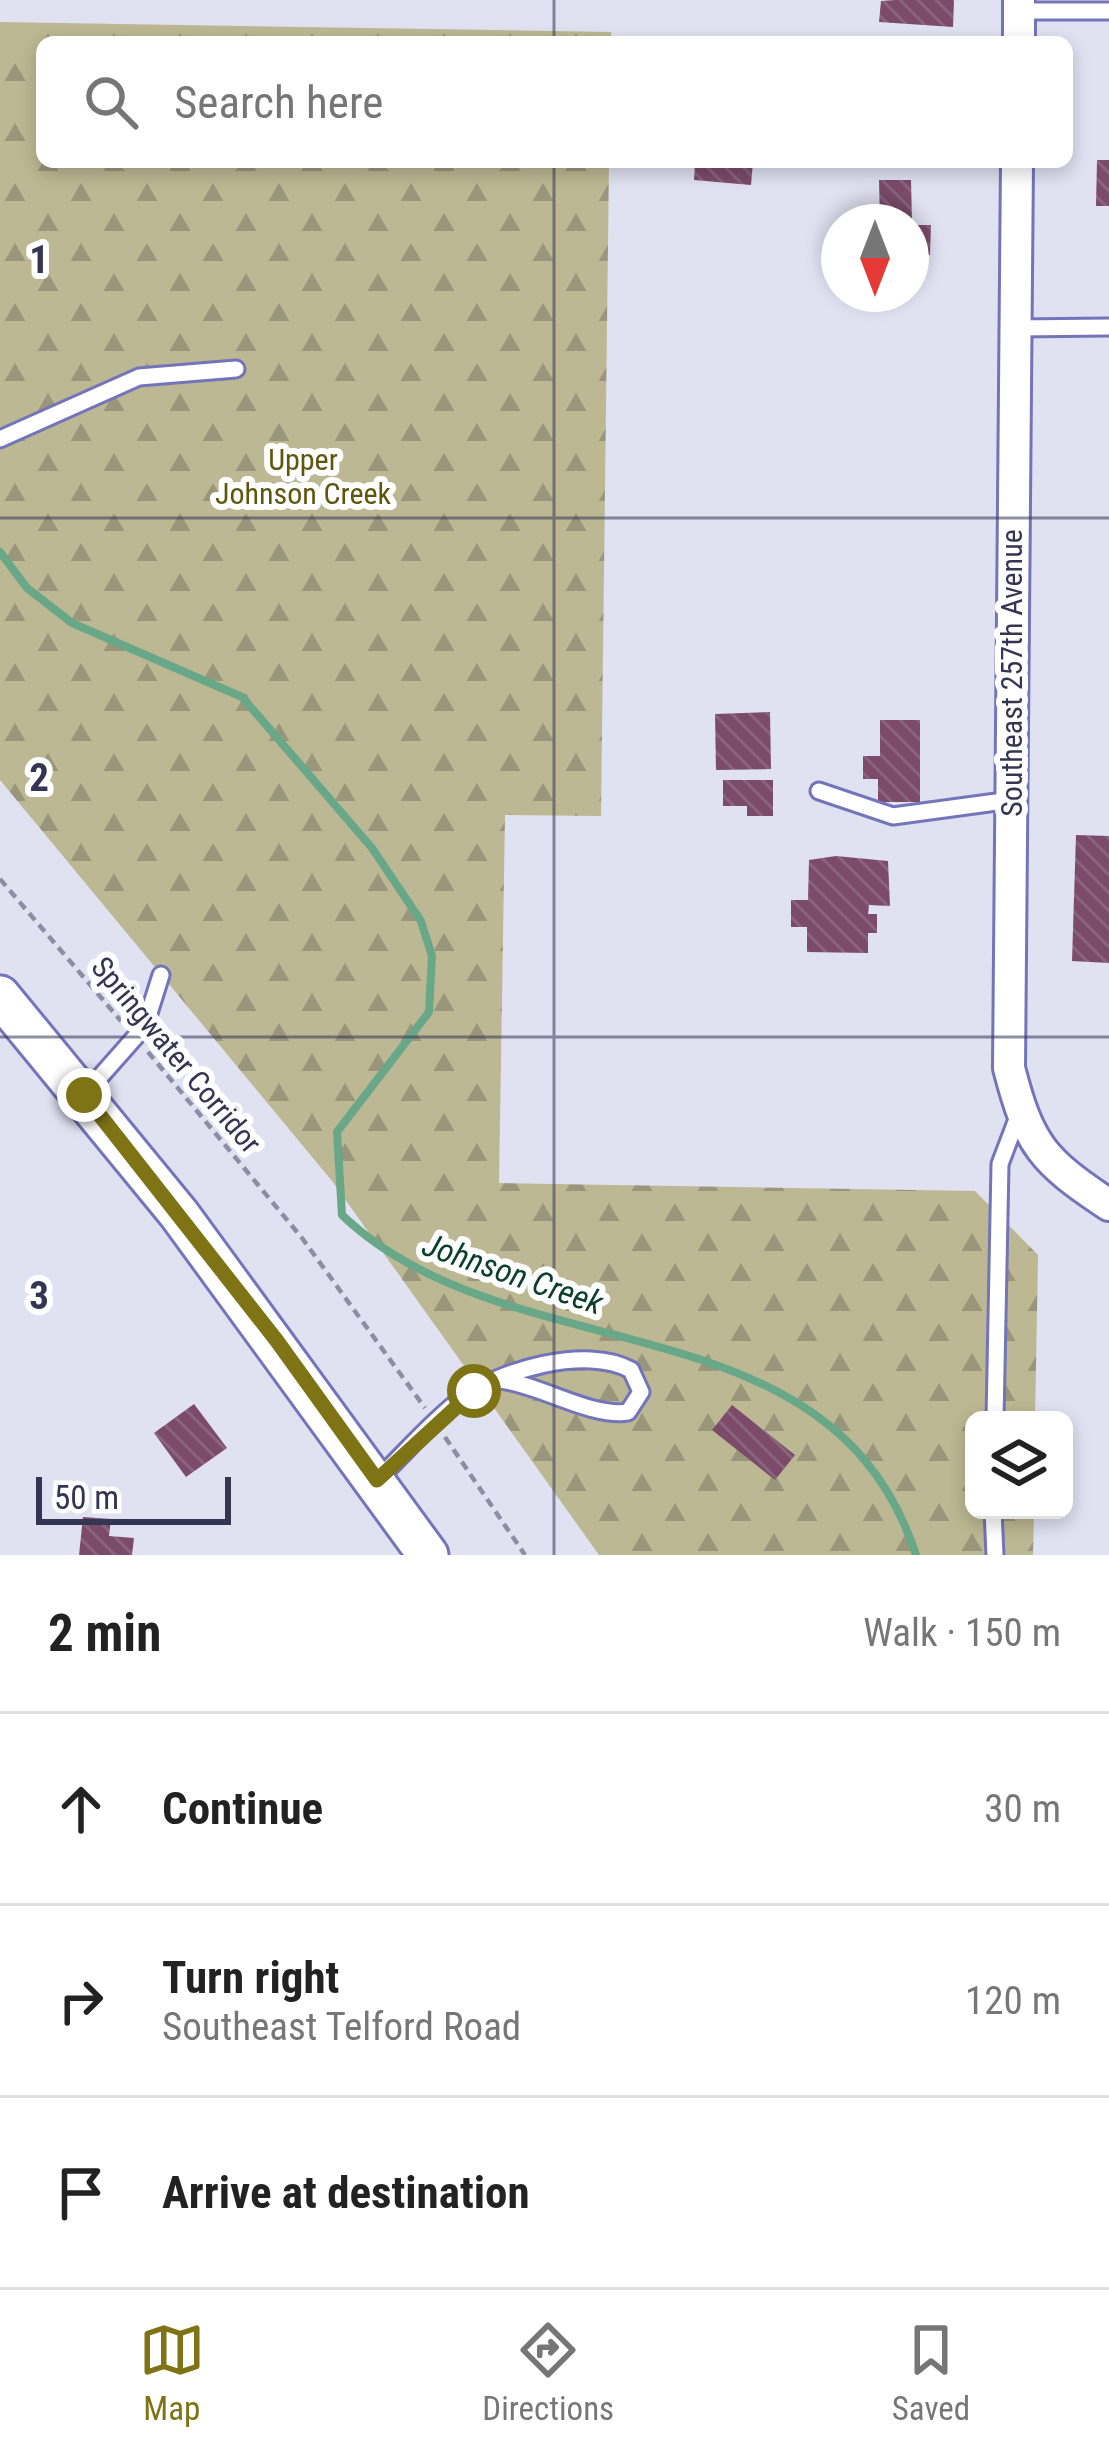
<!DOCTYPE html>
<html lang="en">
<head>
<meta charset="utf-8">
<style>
	body { margin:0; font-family:"Roboto Condensed",sans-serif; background:#f6f6f6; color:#222 }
	.controls { position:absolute; right:36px; bottom:36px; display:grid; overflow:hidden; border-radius:18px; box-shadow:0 6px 18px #0003 }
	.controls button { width:108px; height:108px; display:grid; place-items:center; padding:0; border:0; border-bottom:3px solid #e0e0e0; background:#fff; color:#222; font:60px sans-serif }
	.compass { position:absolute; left:821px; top:204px; width:108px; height:108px; border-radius:50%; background:#fff; box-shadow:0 6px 18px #0003; rotate:180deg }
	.scale { position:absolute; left:36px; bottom:30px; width:195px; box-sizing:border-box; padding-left:12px; border:6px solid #343453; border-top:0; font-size:33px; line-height:42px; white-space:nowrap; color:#343453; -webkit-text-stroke:9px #fff; paint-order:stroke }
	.stop { position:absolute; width:36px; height:36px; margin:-27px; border:9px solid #7e7315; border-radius:50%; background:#fff }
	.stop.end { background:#7e7315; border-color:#fff; box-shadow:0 3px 12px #0008 }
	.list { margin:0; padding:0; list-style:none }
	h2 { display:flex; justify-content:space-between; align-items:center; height:156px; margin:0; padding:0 48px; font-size:51px }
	h2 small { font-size:39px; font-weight:400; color:#767676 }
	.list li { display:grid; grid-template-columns:78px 1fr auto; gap:36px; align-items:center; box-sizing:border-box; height:192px; padding:0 48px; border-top:3px solid #e0e0e0 }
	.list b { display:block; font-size:45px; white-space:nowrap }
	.list p { margin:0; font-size:39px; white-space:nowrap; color:#767676 }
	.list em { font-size:39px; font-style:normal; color:#767676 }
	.icon { flex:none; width:66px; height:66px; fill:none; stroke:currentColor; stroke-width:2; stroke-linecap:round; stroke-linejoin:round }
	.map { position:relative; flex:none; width:1109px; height:1555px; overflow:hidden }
	.search { position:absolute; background:#fff; box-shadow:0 6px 18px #0003; left:36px; right:36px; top:36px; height:132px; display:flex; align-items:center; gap:30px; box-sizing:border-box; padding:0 42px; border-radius:18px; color:#767676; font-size:45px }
	.sheet { height:732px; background:#fff }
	nav { display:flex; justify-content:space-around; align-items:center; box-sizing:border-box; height:168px; border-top:3px solid #e0e0e0; background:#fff; font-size:33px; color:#767676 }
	nav a { display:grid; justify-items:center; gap:6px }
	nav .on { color:#7e7315 }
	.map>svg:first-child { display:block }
	.forest { fill:url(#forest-firs) }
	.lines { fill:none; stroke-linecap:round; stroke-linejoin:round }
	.stream { stroke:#68a788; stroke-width:8 }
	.building { fill:url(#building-back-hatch) }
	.service-casing { stroke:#7374ba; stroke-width:21 }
	.minor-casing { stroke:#7374ba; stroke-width:36 }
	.tertiary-casing { stroke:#7374ba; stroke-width:45 }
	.path { stroke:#8d8ea5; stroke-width:4.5; stroke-dasharray:9 6; stroke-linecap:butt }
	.service { stroke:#fff; stroke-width:15 }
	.minor { stroke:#fff; stroke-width:30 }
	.tertiary { stroke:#fff; stroke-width:39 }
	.route { stroke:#7e7315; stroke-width:15 }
	.grid { fill:none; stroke:#343453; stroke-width:3; stroke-opacity:0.55 }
	.labels { text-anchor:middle; stroke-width:12; stroke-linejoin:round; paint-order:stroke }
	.park-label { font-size:30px; fill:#5f560d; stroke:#fff }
	.street-label { font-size:30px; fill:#343453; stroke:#fff }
	.water-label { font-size:33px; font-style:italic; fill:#0b402b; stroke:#fff }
	.grid-label { font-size:39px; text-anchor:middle; font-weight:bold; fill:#343453; stroke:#fff; stroke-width:12; stroke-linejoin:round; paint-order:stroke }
</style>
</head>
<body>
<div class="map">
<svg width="1109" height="1555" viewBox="0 0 1109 1555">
	<defs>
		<pattern id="forest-firs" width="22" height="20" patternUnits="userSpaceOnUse" patternTransform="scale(3)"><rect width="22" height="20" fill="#bcb893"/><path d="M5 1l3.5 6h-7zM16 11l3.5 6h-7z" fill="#9a967b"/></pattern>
		<pattern id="building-back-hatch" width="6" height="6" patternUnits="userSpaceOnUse" patternTransform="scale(3)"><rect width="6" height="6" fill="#7c4b6a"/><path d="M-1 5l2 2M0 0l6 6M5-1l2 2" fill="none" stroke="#8a637d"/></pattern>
	</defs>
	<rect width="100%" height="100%" fill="#e0e1f1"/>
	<polygon class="forest" points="0,22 611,32 611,42 42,42 42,162 609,162 601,816 505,815 499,1183 975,1191 1038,1255 1035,1420 974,1420 974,1510 1034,1510 1033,1555 599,1555 332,1181 0,780"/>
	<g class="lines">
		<path class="stream" d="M0 552 27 588 72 623 242 697 372 848 421 921 432 956 429 1012 337 1132 342 1215C510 1376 831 1293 916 1555"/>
	</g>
	<g class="building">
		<polygon points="895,0 954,0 953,27 879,22 881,1"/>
		<polygon points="1097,160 1109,160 1109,206 1096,206"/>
		<polygon points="695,162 753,162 751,185 694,180"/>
		<polygon points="879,180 911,180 912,222 880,222"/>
		<polygon points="911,225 931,225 930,255 911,254"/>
		<polygon points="770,712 771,769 716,770 715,714"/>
		<polygon points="880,720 920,720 920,802 878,802 878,779 863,779 863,756 880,756"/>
		<polygon points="723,780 773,780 773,816 747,816 747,806 723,806"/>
		<polygon points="1076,835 1109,836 1109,963 1072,961"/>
		<polygon points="836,856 888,861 890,906 869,905 868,914 877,914 877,933 868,933 868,953 807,952 807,927 791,927 791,900 808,900 809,860"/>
		<polygon points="194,1404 227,1448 186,1477 154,1433"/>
		<polygon points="732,1405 795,1455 775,1480 712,1430"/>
		<polygon points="83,1517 111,1519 109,1536 134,1538 132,1555 79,1555"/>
	</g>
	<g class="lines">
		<g class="service-casing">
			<g id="service">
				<polyline points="1019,11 1109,11"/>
				<polyline points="1015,328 1109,327"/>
				<polyline points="0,439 139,377 236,369"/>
				<polyline points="819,791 893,816 1011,800"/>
				<polyline points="84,1095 145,1026 161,975"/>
				<polyline points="995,1420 1000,1164 1019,1114"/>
				<path d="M378 1479C405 1453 431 1422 460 1400 498 1370 587 1345 631 1370L641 1392 628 1412C592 1418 541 1385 500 1380"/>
				<polyline points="993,1510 995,1555"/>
			</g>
		</g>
		<g class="minor-casing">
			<g id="minor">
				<polyline points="1019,42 1019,0"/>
				<path d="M1017 162 1009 1068C1029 1146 1043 1161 1109 1205"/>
			</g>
		</g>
		<g class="tertiary-casing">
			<polyline id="tertiary" points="0,996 179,1214 428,1555"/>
		</g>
		<g class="path">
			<polyline points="0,879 121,1021"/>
			<polyline points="148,1052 302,1238 425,1408"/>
			<polyline points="445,1437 525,1555"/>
		</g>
		<use href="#service" class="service"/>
		<use href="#minor" class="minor"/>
		<use href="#tertiary" class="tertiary"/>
	</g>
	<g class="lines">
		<polyline class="route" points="84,1095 277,1341 377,1480 474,1391"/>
	</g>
	<path class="grid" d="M554 0V42M554 162V1555M0 518H1109M0 1037H1109"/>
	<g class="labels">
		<g class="park-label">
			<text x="303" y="470">Upper<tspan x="303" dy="34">Johnson Creek</tspan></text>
		</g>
		<g class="street-label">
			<text transform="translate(1012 673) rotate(-90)" y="10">Southeast 257th Avenue</text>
			<text transform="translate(176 1055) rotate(50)" y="10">Springwater Corridor</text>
		</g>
		<g class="water-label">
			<text transform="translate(513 1273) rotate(19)" y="12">Johnson Creek</text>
		</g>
	</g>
	<g class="grid-label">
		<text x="39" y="273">1</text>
		<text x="39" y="791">2</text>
		<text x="39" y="1309">3</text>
	</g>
</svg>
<div class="controls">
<button><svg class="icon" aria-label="layers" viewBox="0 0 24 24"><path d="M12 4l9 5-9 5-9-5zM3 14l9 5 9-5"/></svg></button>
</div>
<svg class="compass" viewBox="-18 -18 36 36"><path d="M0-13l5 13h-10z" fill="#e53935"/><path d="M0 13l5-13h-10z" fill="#767676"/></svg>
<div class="scale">50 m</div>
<div class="stop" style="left:474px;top:1391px"></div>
<div class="stop end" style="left:84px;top:1095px"></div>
<div class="search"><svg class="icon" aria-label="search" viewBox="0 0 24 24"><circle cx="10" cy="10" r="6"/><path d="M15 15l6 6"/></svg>Search here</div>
</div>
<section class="sheet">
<h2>2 min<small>Walk · 150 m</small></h2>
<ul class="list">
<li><svg class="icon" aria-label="ahead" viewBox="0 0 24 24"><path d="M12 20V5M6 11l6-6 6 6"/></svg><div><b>Continue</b></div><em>30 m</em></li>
<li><svg class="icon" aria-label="right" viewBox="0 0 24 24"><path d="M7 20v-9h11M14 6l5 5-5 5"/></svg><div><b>Turn right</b><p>Southeast Telford Road</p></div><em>120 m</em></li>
<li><svg class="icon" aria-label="arrive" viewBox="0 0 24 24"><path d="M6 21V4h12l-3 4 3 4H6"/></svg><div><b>Arrive at destination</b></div></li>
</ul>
</section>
<nav>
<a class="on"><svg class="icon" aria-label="map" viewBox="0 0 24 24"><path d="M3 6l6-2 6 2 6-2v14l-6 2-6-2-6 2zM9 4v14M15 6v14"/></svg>Map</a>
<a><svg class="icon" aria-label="directions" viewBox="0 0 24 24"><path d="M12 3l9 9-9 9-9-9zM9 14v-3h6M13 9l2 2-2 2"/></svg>Directions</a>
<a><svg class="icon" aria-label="saved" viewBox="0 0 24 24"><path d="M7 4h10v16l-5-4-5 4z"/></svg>Saved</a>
</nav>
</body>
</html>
